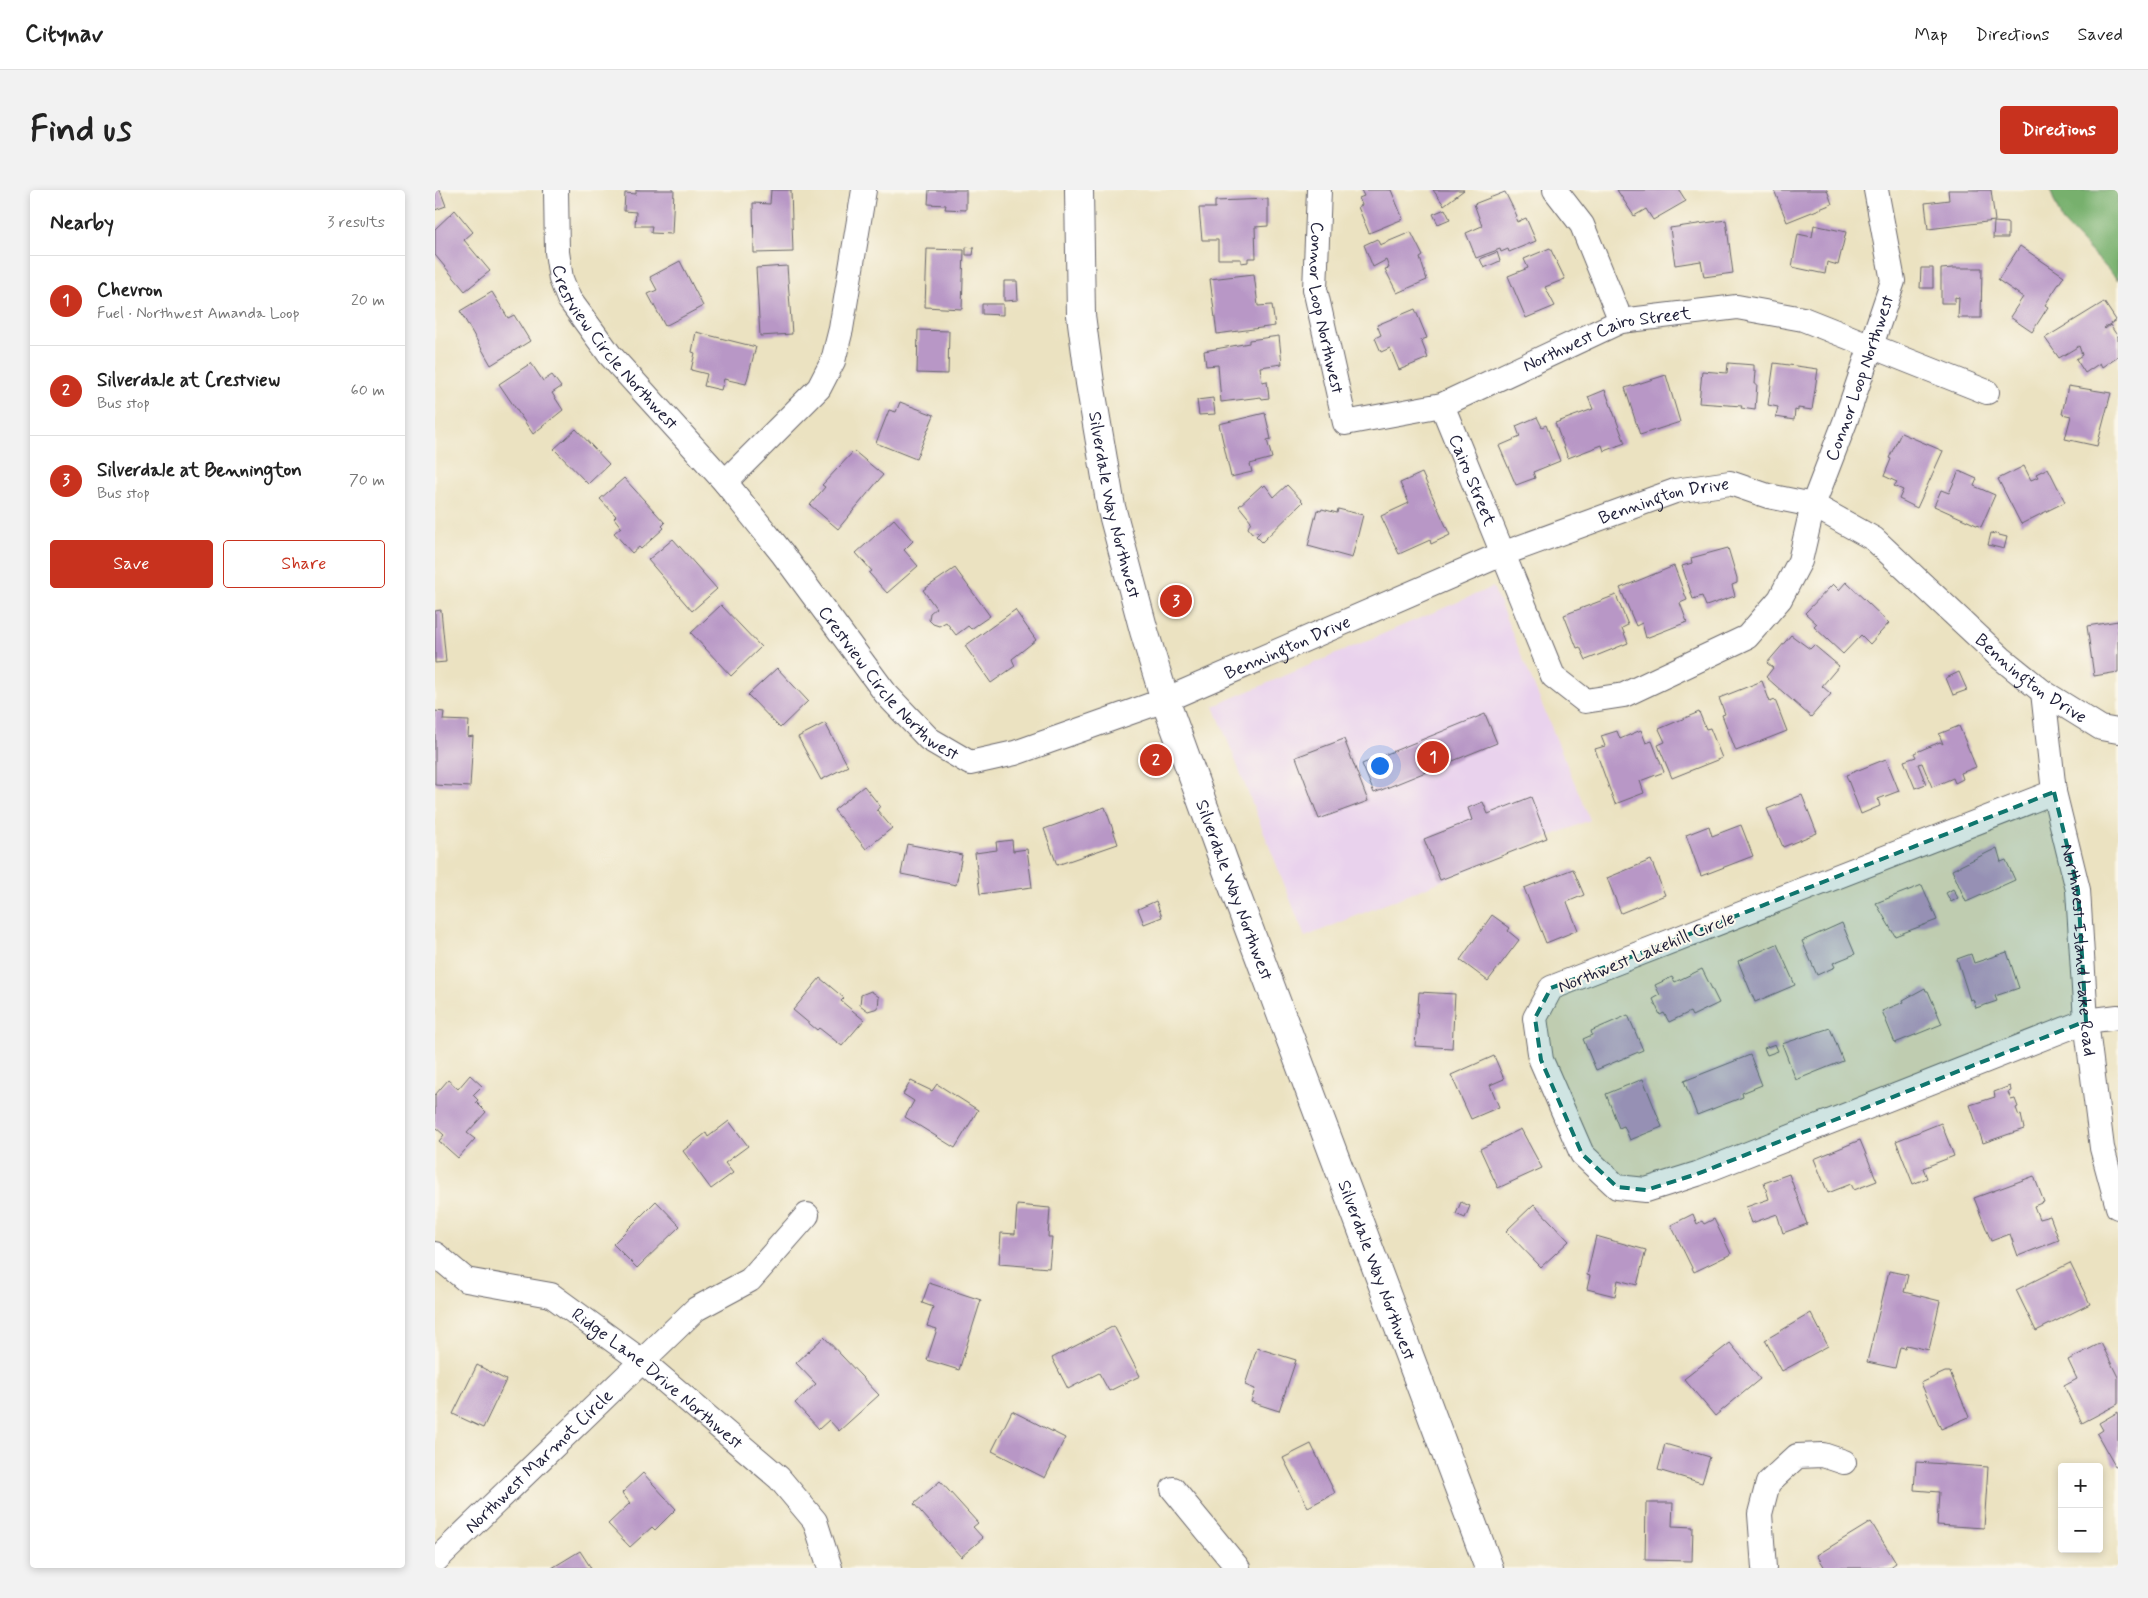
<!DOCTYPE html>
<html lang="en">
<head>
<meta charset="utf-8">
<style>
	body { margin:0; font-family:Mynerve,sans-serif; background:#f2f2f2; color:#222 }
	.controls { position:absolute; right:15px; bottom:15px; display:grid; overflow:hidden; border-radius:5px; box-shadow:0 2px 8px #0003 }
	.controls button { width:45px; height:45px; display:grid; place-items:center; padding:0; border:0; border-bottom:1px solid #e0e0e0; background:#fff; color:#222; font:25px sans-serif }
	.you { position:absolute; left:944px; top:575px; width:18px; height:18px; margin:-12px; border:4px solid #fff; border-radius:50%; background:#1a73e8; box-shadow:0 0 0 8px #1a73e833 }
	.badge { display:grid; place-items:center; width:32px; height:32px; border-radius:50%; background:#c8321e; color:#fff; font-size:16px; font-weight:700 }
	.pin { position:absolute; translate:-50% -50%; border:2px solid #fff; box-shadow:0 1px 5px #0006 }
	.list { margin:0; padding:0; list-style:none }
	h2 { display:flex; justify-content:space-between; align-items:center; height:65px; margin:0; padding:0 20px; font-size:21px }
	h2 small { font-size:16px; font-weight:400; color:#767676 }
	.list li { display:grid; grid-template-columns:32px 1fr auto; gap:15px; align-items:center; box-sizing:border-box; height:90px; padding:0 20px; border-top:1px solid #e0e0e0 }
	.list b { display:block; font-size:19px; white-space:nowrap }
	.list p { margin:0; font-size:16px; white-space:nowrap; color:#767676 }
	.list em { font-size:16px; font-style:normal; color:#767676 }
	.actions { display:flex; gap:10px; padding:15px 20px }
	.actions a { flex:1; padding:11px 0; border:1px solid #c8321e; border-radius:5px; text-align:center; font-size:18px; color:#c8321e }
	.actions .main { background:#c8321e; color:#fff }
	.map { position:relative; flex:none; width:1683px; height:1378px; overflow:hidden; border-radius:5px }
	header { display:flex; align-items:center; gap:30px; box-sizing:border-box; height:70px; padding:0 25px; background:#fff; border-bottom:1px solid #e0e0e0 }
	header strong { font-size:24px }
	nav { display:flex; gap:28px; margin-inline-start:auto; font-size:18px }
	.intro { display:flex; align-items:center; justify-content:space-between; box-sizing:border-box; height:120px; padding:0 30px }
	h1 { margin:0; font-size:35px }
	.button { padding:12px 22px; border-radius:5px; background:#c8321e; color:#fff; font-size:18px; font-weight:700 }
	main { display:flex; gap:30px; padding:0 30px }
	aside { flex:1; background:#fff; border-radius:5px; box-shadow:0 2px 8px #0003 }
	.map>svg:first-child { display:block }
	.built { fill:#e9d2ed }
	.forest { fill:#77b06d; stroke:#4c6954 }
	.building { fill:#b897c6 }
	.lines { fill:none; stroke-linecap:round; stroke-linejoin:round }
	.street-casing { stroke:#68656a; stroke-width:26 }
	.secondary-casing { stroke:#68656a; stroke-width:30 }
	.street { stroke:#fff; stroke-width:24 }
	.secondary { stroke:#fff; stroke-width:28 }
	.marked { fill:#0f766e; fill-opacity:0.2; stroke:#0f766e; stroke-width:4; stroke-dasharray:10 6; stroke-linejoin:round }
	.labels { text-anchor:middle; stroke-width:4; stroke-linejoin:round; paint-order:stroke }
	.street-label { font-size:18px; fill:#22223b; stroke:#fbf7ec }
</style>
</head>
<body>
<header>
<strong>Citynav</strong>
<nav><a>Map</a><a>Directions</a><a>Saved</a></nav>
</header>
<div class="intro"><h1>Find us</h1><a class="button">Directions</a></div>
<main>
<aside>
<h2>Nearby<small>3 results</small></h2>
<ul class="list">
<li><span class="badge">1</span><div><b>Chevron</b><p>Fuel · Northwest Amanda Loop</p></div><em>20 m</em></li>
<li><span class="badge">2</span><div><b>Silverdale at Crestview</b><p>Bus stop</p></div><em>60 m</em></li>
<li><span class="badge">3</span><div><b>Silverdale at Bennington</b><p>Bus stop</p></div><em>70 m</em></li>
</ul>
<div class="actions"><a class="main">Save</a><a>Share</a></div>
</aside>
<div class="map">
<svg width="1683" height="1378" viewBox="0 0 1683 1378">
	<rect width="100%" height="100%" fill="#fbf7ec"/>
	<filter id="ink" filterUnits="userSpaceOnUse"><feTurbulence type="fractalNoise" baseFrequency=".02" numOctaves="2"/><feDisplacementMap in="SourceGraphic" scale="10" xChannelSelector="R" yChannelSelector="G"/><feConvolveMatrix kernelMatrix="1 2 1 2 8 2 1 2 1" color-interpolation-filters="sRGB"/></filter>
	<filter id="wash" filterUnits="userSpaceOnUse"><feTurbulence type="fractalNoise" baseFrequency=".0096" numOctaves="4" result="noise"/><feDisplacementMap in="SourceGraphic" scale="20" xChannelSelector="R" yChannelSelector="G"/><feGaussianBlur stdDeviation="1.12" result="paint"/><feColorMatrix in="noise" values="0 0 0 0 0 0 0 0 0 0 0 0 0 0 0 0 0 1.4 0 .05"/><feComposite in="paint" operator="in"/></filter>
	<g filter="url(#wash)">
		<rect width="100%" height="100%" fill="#ebe2c1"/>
		<polygon class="built" points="1058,397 1155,630 870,747 779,516"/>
		<polygon class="forest" points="1615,0 1683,0 1683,90 1627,31"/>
		<g id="blocks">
			<g class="building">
				<polygon points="0,0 5,0 11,16 0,20"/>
				<polygon points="201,0 239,0 237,44 216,43 217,36 200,36 201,22 189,21 190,3 201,4"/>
				<polygon points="336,0 356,0 358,62 319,63 318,13 335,14"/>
				<polygon points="494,0 531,0 531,20 510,19 511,15 493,14"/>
				<polygon points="926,0 956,0 968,29 934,43 923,17 927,15 924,8 929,6"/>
				<polygon points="998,0 1029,0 1009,15"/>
				<polygon points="1182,0 1244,0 1251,11 1218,30 1211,19 1199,26"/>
				<polygon points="1339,0 1392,0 1397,14 1352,32"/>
				<polygon points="1513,0 1556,0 1560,31 1493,39 1490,13 1514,10"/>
				<polygon points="1070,2 1082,26 1080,27 1082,32 1091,28 1101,51 1074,62 1073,59 1066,62 1065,59 1041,68 1031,43 1047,36 1039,14"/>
				<polygon points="833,9 833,36 820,37 821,68 813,68 813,72 806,73 806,69 783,69 783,50 767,50 764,18 780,18 780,11"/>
				<polygon points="1010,19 1015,29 1003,34 998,24"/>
				<polygon points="20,20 38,42 29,50 55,81 30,101 0,65 0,39"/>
				<polygon points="1291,30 1298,83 1269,87 1266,71 1240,75 1235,38"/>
				<polygon points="1559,32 1573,33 1573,48 1558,48"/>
				<polygon points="1379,35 1411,42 1403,75 1392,72 1390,84 1357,77 1363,44 1377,47"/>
				<polygon points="976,42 988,66 985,68 992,90 962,103 950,79 954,78 951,70 938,77 929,55 942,49 945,55"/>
				<polygon points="1585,56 1629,86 1610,115 1613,117 1597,142 1575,127 1588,107 1563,90"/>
				<polygon points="531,57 539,58 538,65 531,65"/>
				<polygon points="1115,58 1130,89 1110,97 1120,116 1091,128 1073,86 1093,78 1089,69"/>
				<polygon points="492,59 529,60 527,119 490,117"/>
				<polygon points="1062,62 1065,71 1049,78 1045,69"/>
				<polygon points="245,71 268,116 230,136 213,104 222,100 215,87"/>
				<polygon points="352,76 357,144 325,146 321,78"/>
				<polygon points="1486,78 1498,78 1498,98 1485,98"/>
				<polygon points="1518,78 1547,78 1546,128 1523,128 1524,108 1520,107 1520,113 1506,113 1506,79"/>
				<polygon points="819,84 823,116 837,115 840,136 782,144 775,89"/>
				<polygon points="569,91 582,91 583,110 569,111"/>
				<polygon points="57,102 73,128 79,125 95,151 56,175 25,121"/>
				<polygon points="1669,112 1681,130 1669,138 1670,139 1675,135 1683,147 1683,166 1667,177 1665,173 1650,183 1641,169 1647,165 1644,156 1624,168 1610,148"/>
				<polygon points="547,114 568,114 568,125 547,124"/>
				<polygon points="980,119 992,148 986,150 993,168 964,180 955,158 946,162 940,148 946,145 942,135"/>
				<polygon points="483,140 514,141 513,184 482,183"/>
				<polygon points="261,142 321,157 311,194 289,189 286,200 269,196 272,184 256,180 260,163 257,162"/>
				<polygon points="844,146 847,174 825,177 827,192 832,191 834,208 827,209 826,207 786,212 783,175 771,176 769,161 814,153 814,150"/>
				<polygon points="96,173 108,191 117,185 126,197 117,203 128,220 98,244 64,194"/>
				<polygon points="1293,173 1319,175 1319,181 1321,181 1320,194 1322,194 1320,220 1306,218 1307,216 1264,213 1267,181 1292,183"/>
				<polygon points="1339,173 1383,179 1377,220 1363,218 1363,221 1360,220 1359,230 1341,227 1343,217 1333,215"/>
				<polygon points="1231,185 1245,232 1205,245 1190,198"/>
				<polygon points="1633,196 1676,203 1662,256 1630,249 1636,226 1627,224"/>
				<polygon points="1170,200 1190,253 1169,261 1167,255 1133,268 1120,233 1158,219 1153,207"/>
				<polygon points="778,208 780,224 764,225 762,210"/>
				<polygon points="465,212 499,225 481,269 441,253 454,220 461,222"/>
				<polygon points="830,223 836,249 832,250 837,268 815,274 817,282 796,287 784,234"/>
				<polygon points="1102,227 1107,237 1111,235 1125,271 1098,282 1100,288 1081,295 1064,256 1085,247 1081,236"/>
				<polygon points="141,239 174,274 153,294 119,259"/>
				<polygon points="1466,243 1508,261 1482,318 1464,309 1468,300 1459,296 1462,292 1449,286 1456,269 1454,268"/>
				<polygon points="419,261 448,285 403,339 375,315 390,297 387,295"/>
				<polygon points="1589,276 1596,290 1603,287 1601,284 1613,278 1630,312 1586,334 1563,289"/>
				<polygon points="1524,281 1542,289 1539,296 1560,305 1546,337 1499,316 1506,300 1514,303"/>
				<polygon points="987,283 1015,345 996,354 995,350 964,364 946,326 974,313 965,293"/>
				<polygon points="189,288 230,333 227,336 229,338 206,359 204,357 197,363 179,343 186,337 179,328 181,326 165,309"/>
				<polygon points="827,295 828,297 830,295 839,307 852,295 868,312 827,352 821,346 826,341 817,343 813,338 816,331 804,316"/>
				<polygon points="887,319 902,323 903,319 928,325 917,368 873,356 882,320 886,321"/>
				<polygon points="459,329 478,351 469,360 483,376 452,403 434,383 437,381 421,363"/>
				<polygon points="1556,343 1572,347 1569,359 1553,355"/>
				<polygon points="238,349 282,399 257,421 213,370"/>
				<polygon points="1293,358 1302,388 1302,393 1297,395 1300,406 1271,416 1267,406 1258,409 1247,376 1257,373 1256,368"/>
				<polygon points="1239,376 1252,410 1245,413 1252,432 1211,448 1207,433 1201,436 1185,398"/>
				<polygon points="520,378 555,426 536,439 533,436 521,445 511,432 504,436 498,434 494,430 495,423 501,418 488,400"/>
				<polygon points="1411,392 1454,433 1435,454 1426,445 1408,464 1379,437 1382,434 1370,423 1398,394 1404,400"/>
				<polygon points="1181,405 1193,435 1187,438 1193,453 1151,470 1145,457 1142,458 1129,425"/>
				<polygon points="286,415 326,457 296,486 256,443"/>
				<polygon points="6,420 11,472 0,473 0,421"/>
				<polygon points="580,420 601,450 577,469 580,476 556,493 530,456"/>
				<polygon points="1683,431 1683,482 1659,486 1652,436"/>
				<polygon points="1356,445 1375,459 1379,455 1404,476 1387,496 1396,504 1376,527 1331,487 1338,478 1332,473"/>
				<polygon points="342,478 373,511 345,538 313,505"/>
				<polygon points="1524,482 1532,500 1518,505 1511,488"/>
				<polygon points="1327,491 1335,512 1340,510 1352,541 1301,561 1287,525 1290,524 1284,508"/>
				<polygon points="0,521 9,522 8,530 34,531 33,547 38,546 35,597 0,595"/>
				<polygon points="1264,522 1271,539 1275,538 1287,568 1237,588 1223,555 1230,552 1224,539"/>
				<polygon points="1050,524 1062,553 939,603 927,574"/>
				<polygon points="390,533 413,576 386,590 363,547"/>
				<polygon points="1524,536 1541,577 1526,583 1528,589 1520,593 1518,588 1497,597 1487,573 1483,574 1491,594 1480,598 1469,571 1481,567 1479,563 1505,552 1508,554 1504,544"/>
				<polygon points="1206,540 1211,553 1217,551 1229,582 1205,591 1209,603 1180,614 1160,559 1170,556 1166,546 1182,541 1185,549"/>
				<polygon points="909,549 933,611 884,629 861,567"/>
				<polygon points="1451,569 1464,601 1443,609 1445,616 1426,624 1411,585"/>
				<polygon points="429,596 445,616 442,620 457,638 431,659 399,620"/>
				<polygon points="1367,605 1382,643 1348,657 1332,619"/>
				<polygon points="1096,607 1112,648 1005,690 989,649 1037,630 1033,618 1048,612 1053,624"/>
				<polygon points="670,617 683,654 622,675 609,639"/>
				<polygon points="1306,635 1318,666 1266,686 1251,645 1274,636 1277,646"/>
				<polygon points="577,650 578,661 592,659 597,697 545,704 540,663 562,660 561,652"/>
				<polygon points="472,654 527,665 521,695 466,684"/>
				<polygon points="1562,658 1566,672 1571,670 1580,690 1531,712 1517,680"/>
				<polygon points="1216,670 1230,705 1186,723 1172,688"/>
				<polygon points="1138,679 1149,705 1132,712 1143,740 1111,753 1089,698"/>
				<polygon points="1487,695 1502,730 1460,746 1441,713"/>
				<polygon points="1518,699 1523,708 1516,712 1511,703"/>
				<polygon points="721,711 727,727 709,734 703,719"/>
				<polygon points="1057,725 1075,738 1073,741 1084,750 1053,791 1025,770"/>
				<polygon points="1407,733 1420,764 1398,773 1400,777 1382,785 1367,751"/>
				<polygon points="1342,754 1360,795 1320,812 1303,771"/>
				<polygon points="1572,762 1584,798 1560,806 1562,811 1541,818 1538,809 1535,810 1522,769 1536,764 1539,773"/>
				<polygon points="1267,779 1284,813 1257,826 1255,822 1234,832 1229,823 1225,825 1218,809 1225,805 1220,795 1237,787 1240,792"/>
				<polygon points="385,788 409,808 406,811 429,830 407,856 384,838 382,840 358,820"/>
				<polygon points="1490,798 1491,801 1493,801 1507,834 1460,853 1447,821 1469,812 1468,810"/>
				<polygon points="436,801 444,807 443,818 433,821 425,815 426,805"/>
				<polygon points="984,802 1020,804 1017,858 980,856"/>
				<polygon points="1193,825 1208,860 1161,880 1148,849 1157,845 1156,841"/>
				<polygon points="1395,838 1408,871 1361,890 1347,854"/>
				<polygon points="1340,854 1343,861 1332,865 1329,858"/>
				<polygon points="1315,865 1327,895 1307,903 1308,907 1262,925 1249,891"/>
				<polygon points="1059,866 1069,889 1055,895 1064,917 1036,929 1016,885"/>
				<polygon points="35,885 47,896 38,905 43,910 41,912 51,922 32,943 40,949 23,968 4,951 9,945 0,937 0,905 13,890 23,899"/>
				<polygon points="1208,889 1227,937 1195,950 1189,936 1184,938 1171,904"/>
				<polygon points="476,891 497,901 502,894 543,920 520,958 470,927 479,911 468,904"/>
				<polygon points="1575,896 1576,901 1573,902 1576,910 1580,909 1583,917 1581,918 1584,926 1586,925 1589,939 1548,953 1535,915 1560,907 1559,902"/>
				<polygon points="294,931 313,956 290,973 298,983 276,999 248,961 271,943 273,947"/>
				<polygon points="1506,933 1519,966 1488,978 1492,988 1478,994 1461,951"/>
				<polygon points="1086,939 1107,978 1063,998 1045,959"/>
				<polygon points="1425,950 1442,991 1419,1000 1416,994 1393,1003 1379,969"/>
				<polygon points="1354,984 1372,1034 1348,1043 1342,1024 1317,1033 1311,1017 1334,1009 1329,993"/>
				<polygon points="1599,986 1609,1012 1599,1016 1604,1029 1615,1026 1624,1050 1583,1066 1575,1044 1556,1051 1539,1008"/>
				<polygon points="221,1011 245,1036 202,1078 178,1054"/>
				<polygon points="1026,1012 1035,1016 1030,1028 1021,1024"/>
				<polygon points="1099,1014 1134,1051 1106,1077 1071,1041"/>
				<polygon points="582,1015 615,1018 613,1047 617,1047 614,1078 564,1074 566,1043 580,1044"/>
				<polygon points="1258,1024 1262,1034 1267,1031 1269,1034 1279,1029 1296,1064 1259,1082 1236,1035"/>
				<polygon points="1161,1046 1211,1060 1202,1095 1183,1090 1180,1106 1152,1099 1155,1086 1152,1085"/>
				<polygon points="1635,1073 1655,1114 1601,1141 1581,1100"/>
				<polygon points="1454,1081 1473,1085 1469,1102 1505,1111 1494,1160 1471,1155 1470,1158 1465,1157 1460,1178 1432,1172"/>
				<polygon points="494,1093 546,1110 524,1180 492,1170 502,1139 492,1136 498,1117 487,1113"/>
				<polygon points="1376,1123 1393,1156 1347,1181 1330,1150"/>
				<polygon points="679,1136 705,1186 674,1201 664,1183 633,1199 617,1168"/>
				<polygon points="389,1147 444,1205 404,1241 394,1230 384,1239 360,1213 381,1194 361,1173"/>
				<polygon points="1295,1153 1325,1189 1280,1226 1249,1189"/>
				<polygon points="1666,1153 1683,1187 1683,1214 1647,1233 1629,1196 1642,1189 1633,1170"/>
				<polygon points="822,1158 861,1170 844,1221 816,1212 820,1199 810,1195"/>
				<polygon points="42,1175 71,1190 48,1238 18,1224"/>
				<polygon points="1510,1182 1515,1182 1534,1227 1506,1239 1486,1193"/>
				<polygon points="577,1221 630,1248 610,1288 557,1261"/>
				<polygon points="1683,1222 1683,1275 1680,1276 1662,1244 1668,1240 1664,1233"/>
				<polygon points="876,1254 900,1303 873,1317 848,1268"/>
				<polygon points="1230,1254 1275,1267 1267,1293 1223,1280"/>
				<polygon points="1481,1272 1553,1277 1549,1338 1502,1335 1504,1302 1479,1300"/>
				<polygon points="208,1283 241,1319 220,1340 217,1337 195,1357 173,1334 195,1313 187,1303"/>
				<polygon points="505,1291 543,1333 538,1337 548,1348 526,1367 479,1314"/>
				<polygon points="1211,1313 1238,1313 1237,1336 1258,1337 1257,1371 1210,1370"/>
				<polygon points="1436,1332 1461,1373 1454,1378 1390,1378 1382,1365"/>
				<polygon points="145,1361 156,1378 117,1378"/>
			</g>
		</g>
	</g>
	<g filter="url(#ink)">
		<use href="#blocks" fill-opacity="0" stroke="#68656a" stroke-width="1"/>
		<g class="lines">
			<g class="street-casing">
				<g id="street">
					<path id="s1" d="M121 0 122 62 126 89 134 109 175 165 290 292 347 363 451 504 494 549 535 573 580 563 730 510 1067 364 1240 301 1295 293 1333 306 1378 315 1439 349 1566 468 1608 502 1666 538 1683 541"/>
					<path id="s2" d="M884 0 880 99 910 233 1007 215 1186 131 1302 117 1368 129 1552 202"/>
					<polyline points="1120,0 1147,35 1186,131"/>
					<path id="s3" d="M1007 215 1118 486 1150 511 1189 505 1312 447 1345 409 1365 371 1378 315 1410 232 1458 91 1441 0"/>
					<polyline points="290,292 384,198 398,171 406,139 429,0"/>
					<path id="s4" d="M1608 502 1619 602 1643 700 1651 831 1667 958 1683 1017"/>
					<polyline points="1619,602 1116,798 1100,828 1106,870 1147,964 1182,997 1211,1000 1262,984 1651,831 1683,827"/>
					<path id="s5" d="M0 1064 31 1090 116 1105 208 1172 344 1288 380 1331 395 1378"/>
					<polyline points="738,1299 803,1378"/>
					<path id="s6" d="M0 1371 261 1119 315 1090 372 1025"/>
					<polyline points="1329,1378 1325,1324 1333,1293 1362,1266 1388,1265 1409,1272"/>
				</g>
			</g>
			<g class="secondary-casing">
				<g id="secondary">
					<path id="s7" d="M644 0 646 125 655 193 676 317 709 441 730 510 790 675 1054 1378"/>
				</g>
			</g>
			<use href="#street" class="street"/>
			<use href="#secondary" class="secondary"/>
		</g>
	</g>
	<path class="marked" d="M1619 602 1643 700 1651 831 1262 984 1211 1000 1182 997 1147 964 1106 870 1100 828 1116 798Z"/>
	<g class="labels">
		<g class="street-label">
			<text dy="6" stroke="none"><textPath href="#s2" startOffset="119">Connor Loop Northwest</textPath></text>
			<text dy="6" stroke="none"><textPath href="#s2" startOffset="514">Northwest Cairo Street</textPath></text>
			<text dy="6" stroke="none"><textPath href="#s1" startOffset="176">Crestview Circle Northwest</textPath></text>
			<text dy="6" stroke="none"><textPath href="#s3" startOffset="795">Connor Loop Northwest</textPath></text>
			<text dy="6" stroke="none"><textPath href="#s3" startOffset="81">Cairo Street</textPath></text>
			<text dy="6" stroke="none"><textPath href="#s1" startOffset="1471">Bennington Drive</textPath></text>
			<text dy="6" stroke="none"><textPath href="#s7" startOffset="318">Silverdale Way Northwest</textPath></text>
			<text dy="6" stroke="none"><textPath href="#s1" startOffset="1066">Bennington Drive</textPath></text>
			<text dy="6" stroke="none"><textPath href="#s1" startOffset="1906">Bennington Drive</textPath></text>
			<text dy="6" stroke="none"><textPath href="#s1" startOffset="612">Crestview Circle Northwest</textPath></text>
			<text dy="6" stroke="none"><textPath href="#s7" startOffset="722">Silverdale Way Northwest</textPath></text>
			<text dy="6" stroke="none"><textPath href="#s4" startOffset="261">Northwest Island Lake Road</textPath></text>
			<text transform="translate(1211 762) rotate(-22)" y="6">Northwest Lakehill Circle</text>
			<text dy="6" stroke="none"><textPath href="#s7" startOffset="1128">Silverdale Way Northwest</textPath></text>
			<text dy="6" stroke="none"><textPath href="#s5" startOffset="262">Ridge Lane Drive Northwest</textPath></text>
			<text dy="6" stroke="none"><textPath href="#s6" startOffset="144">Northwest Marmot Circle</textPath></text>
		</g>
	</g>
</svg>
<div class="controls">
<button>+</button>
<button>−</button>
</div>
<div class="you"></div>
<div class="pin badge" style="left:998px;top:567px">1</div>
<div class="pin badge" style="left:721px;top:570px">2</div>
<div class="pin badge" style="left:741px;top:411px">3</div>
</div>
</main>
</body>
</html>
